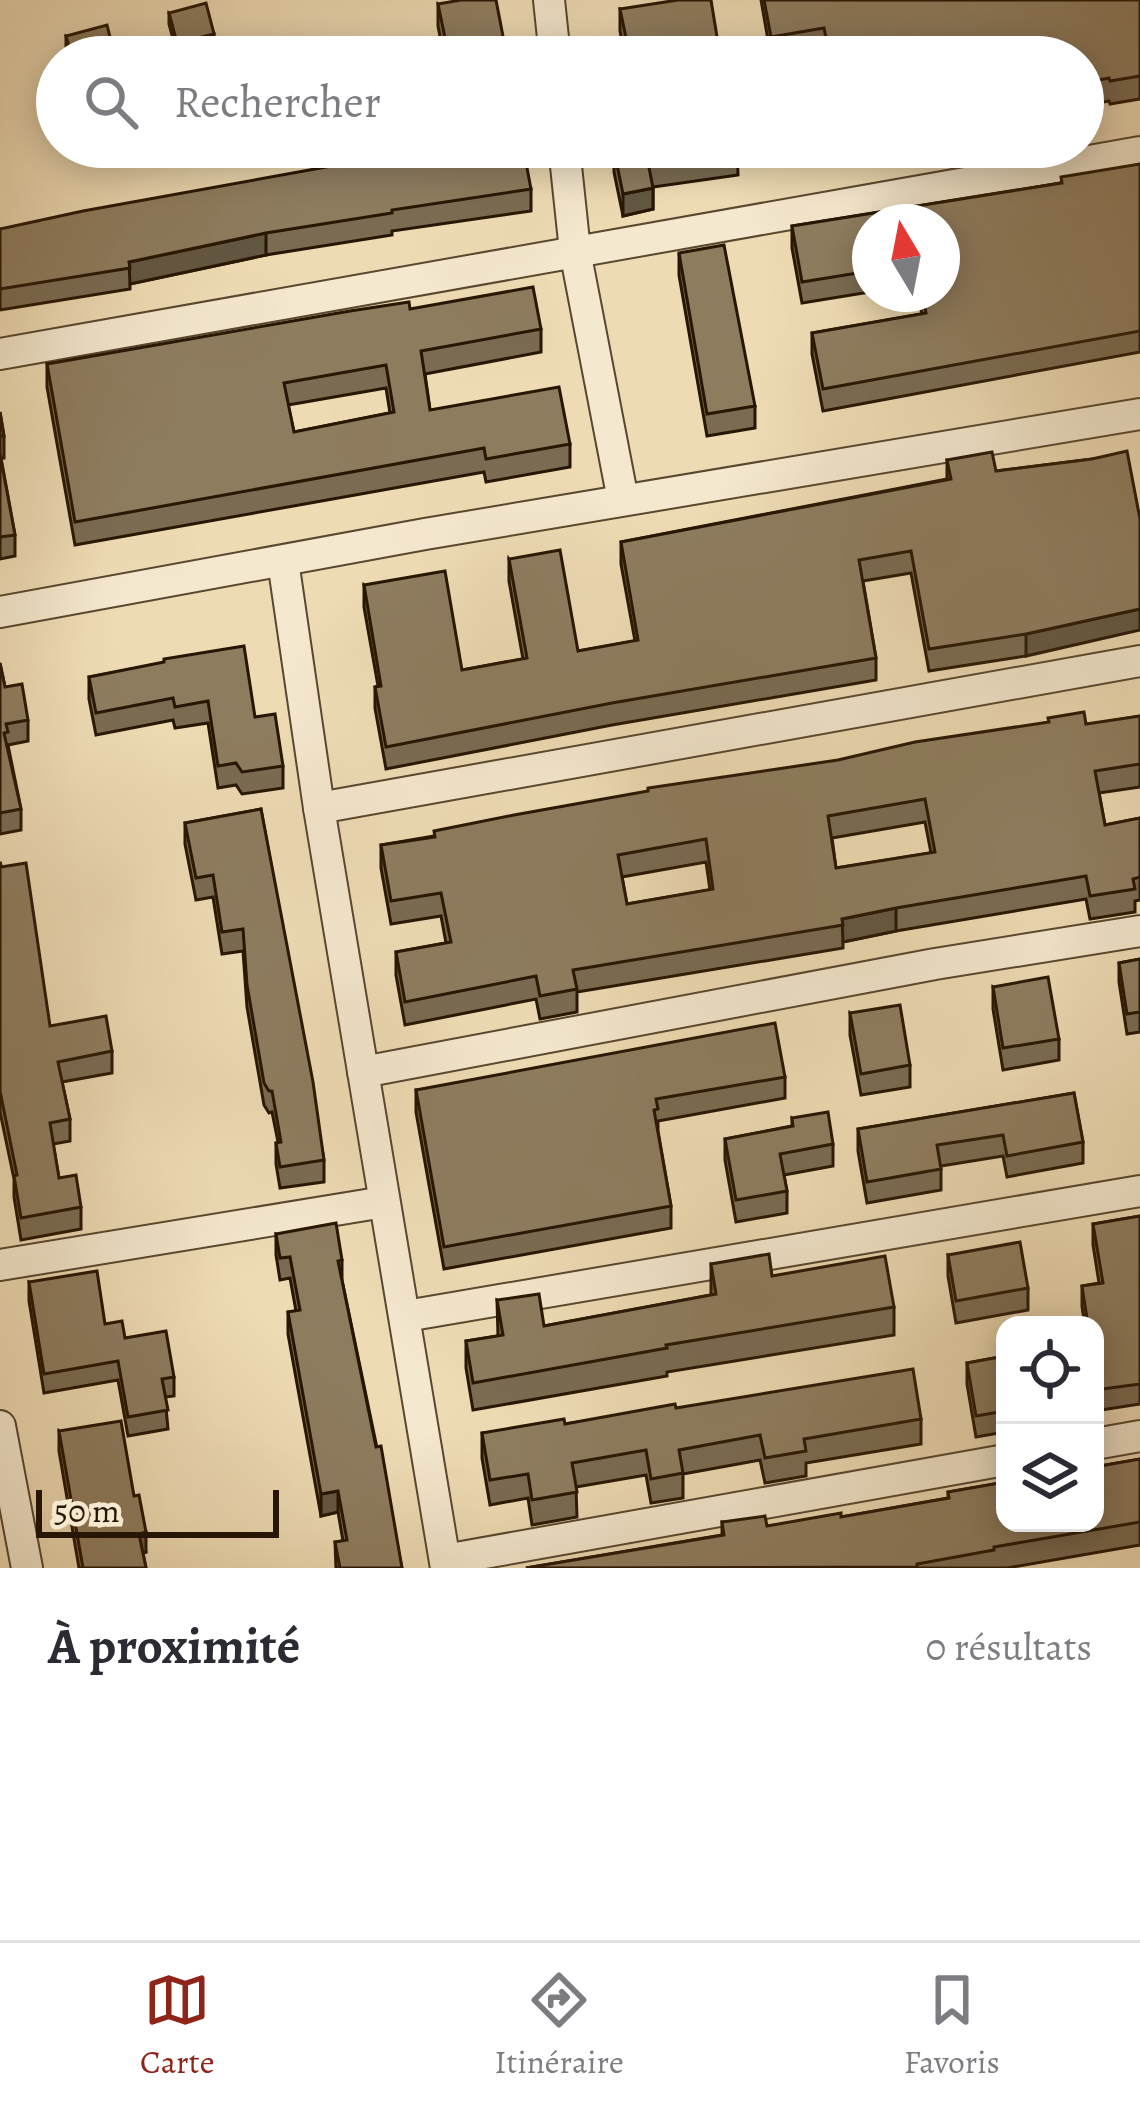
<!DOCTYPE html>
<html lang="fr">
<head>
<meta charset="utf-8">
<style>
	body { margin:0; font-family:Alegreya,serif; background:#f2f2f3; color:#2b2b33 }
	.controls { position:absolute; right:36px; bottom:36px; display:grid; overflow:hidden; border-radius:24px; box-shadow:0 6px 30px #0003 }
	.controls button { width:108px; height:108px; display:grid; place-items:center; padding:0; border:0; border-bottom:3px solid #e1e1e2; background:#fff; color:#2b2b33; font:60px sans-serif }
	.compass { position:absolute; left:852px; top:204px; width:108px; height:108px; border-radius:50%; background:#fff; box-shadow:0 6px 30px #0003; rotate:350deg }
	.scale { position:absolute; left:36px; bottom:30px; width:243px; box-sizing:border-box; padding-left:12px; border:6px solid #271603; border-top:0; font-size:33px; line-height:42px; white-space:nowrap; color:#271603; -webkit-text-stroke:9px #f4e8ce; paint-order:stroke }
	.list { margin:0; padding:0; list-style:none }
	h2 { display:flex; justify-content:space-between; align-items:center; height:156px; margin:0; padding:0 48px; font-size:51px }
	h2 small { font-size:39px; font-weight:400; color:#7c7c81 }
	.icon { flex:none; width:66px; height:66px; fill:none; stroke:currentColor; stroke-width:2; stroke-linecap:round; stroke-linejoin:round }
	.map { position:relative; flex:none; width:1140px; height:1568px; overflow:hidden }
	.search { position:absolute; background:#fff; box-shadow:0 6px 30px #0003; left:36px; right:36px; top:36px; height:132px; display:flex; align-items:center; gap:30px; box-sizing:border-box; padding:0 42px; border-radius:66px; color:#7c7c81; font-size:45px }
	.sheet { height:372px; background:#fff }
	nav { display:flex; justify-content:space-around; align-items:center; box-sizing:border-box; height:168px; border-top:3px solid #e1e1e2; background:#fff; font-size:33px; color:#7c7c81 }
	nav a { display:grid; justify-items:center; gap:6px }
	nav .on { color:#8f2418 }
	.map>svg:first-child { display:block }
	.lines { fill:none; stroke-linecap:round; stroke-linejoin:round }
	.minor-casing { stroke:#59472f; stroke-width:34 }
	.minor { stroke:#f4e8ce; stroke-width:30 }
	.wall { fill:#7a6b52; stroke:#271603; stroke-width:3; fill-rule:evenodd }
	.shaded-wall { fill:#635742; stroke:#271603; stroke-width:3 }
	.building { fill:#8e7c5f; stroke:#271603; stroke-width:3; fill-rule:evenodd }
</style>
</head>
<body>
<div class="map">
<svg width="1140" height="1568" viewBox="0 0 1140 1568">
	<rect width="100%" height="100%" fill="#eedbb4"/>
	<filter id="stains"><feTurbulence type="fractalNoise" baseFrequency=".00167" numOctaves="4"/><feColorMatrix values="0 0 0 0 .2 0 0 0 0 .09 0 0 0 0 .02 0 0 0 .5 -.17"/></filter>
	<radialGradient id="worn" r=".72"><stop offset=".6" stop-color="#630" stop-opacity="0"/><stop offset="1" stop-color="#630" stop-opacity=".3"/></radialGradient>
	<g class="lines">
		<g class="minor-casing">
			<g id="minor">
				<polyline points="549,0 555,57"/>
				<polyline points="564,147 575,251 623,500"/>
				<polyline points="0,354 1140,152"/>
				<polyline points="283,561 319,808 446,1568"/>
				<polyline points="0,612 425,534 1140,414"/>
				<polyline points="319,808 1140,661"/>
				<polyline points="363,1072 935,964 1140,931"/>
				<polyline points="0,1265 384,1202"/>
				<polyline points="406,1316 1140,1191"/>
				<polyline points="0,1426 27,1568"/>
				<polyline points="1095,1444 1140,1436"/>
				<polyline points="445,1560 1005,1460"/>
			</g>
		</g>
		<use href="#minor" class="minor"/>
	</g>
	<g class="wall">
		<polygon points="761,0 1140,0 1140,99 1110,104 1109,101 1083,106 1083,57 825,57 824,51 789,57 771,57"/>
		<polygon points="438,4 507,57 444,57 438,26"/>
		<polygon points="620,9 719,49 719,57 625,57 620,31"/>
		<polygon points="169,13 214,45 177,54 169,24"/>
		<polygon points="66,36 115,57 66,57"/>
		<polygon points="628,147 737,147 738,175 653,187 653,209 623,216 614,172 614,150"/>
		<polygon points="785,147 864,147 788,161"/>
		<polygon points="1140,164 1140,352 823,411 812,354 812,333 922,314 917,294 942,294 942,222 870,222 870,292 802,303 792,248 792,226 1061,183"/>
		<polygon points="531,189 531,211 392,231 392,235 266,255 130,284 130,289 0,310 0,229"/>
		<polygon points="679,253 755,406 755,428 707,436 679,275"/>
		<path d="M410 309 541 329V352L425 374 430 410 570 444V467L486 482 484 472 75 545 47 387V364ZM386 388 390 413 294 432 288 405Z"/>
		<polygon points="0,412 4,436 4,458 1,458 15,535 15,556 0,559"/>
		<polygon points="1092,459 1026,656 929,671 911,573 863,581 876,658 876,680 612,725 386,769 375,708 375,687 378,686 364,607 364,585 462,670 523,659 509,581 509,559 578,651 635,641 621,564 621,542 947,479 947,460 996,471"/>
		<polygon points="0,663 5,687 28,720 28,741 8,745 21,809 21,830 0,834"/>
		<polygon points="164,663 255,717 283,766 283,788 242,794 236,785 218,788 208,723 175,728 173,720 96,735 89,699 89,677"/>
		<path d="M1140 716V787L1099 793 1105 825 1140 818V900L1135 901V912L1090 919 1086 899 896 931 843 942V948L577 992V1012L540 1019 536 999 405 1025 396 975V952L446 943 441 916 391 924 381 868V845ZM925 822 931 853 836 868 832 838ZM706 862 710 890 627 904 622 877Z"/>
		<polygon points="261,809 324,1160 324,1182 280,1188 276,1164 276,1143 278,1142 272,1112 269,1113 264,1105 247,1007 243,951 222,954 213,897 196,900 185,844 185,823"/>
		<polygon points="0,862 50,1026 112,1051 112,1073 62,1082 70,1119 70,1141 53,1144 59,1178 81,1207 81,1229 21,1240 14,1197 14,1179 0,1112"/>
		<polygon points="1140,959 1140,1032 1127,1034 1119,982 1119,963"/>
		<polygon points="993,987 1059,1039 1059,1060 1003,1070 993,1009"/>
		<polygon points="850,1013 910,1065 910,1087 861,1095 850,1035"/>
		<polygon points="785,1077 785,1098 658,1121 658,1131 671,1206 671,1228 444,1269 416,1112 416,1090"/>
		<polygon points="1074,1093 1083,1142 1083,1163 1007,1177 1003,1156 941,1166 941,1190 867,1203 858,1151 858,1129"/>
		<polygon points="792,1118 833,1144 833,1166 784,1175 787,1191 787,1213 736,1222 725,1160 725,1139 792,1126"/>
		<polygon points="1140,1216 1140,1404 1095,1411 1095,1325 1085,1325 1082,1307 1082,1286 1099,1283 1093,1245 1093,1224"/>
		<polygon points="276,1234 342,1260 342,1280 402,1568 336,1568 335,1542 343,1541 338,1512 321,1516 288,1334 288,1312 296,1311 290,1278 280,1280 276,1255"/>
		<polygon points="948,1255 1028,1288 1028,1310 956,1323 948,1276"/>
		<polygon points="711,1264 772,1276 894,1307 894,1335 667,1372 667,1376 473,1410 466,1368 466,1341 498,1336 497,1300 544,1326 711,1295"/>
		<polygon points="29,1282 105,1324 174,1377 174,1396 165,1397 168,1429 128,1436 118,1380 44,1393 29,1301"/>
		<polygon points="1005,1356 1005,1432 976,1437 967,1384 967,1363"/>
		<polygon points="676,1408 921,1419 921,1444 806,1463 806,1476 765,1483 760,1460 683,1474 683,1498 651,1503 646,1475 576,1487 577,1517 532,1525 528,1498 490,1505 482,1458 482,1433 565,1424"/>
		<polygon points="59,1431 134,1496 146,1552 143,1553 146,1568 79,1568 59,1451"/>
		<polygon points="1140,1459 1140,1545 1007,1568 526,1568 722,1535 722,1522 767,1526 841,1517 948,1498 948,1492"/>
	</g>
	<g class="shaded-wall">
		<polygon points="214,34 214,45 177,54 177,43"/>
		<polygon points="67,147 95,147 67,155"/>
		<polygon points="653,188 653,209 623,216 623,194"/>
		<polygon points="266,233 266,255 130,284 129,262"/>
		<polygon points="1140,609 1140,630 1026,656 1026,634"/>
		<polygon points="896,908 896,931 843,942 842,919"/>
		<polygon points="338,1491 338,1512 321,1516 321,1494"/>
		<polygon points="146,1532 146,1552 139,1554 139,1534"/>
	</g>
	<g class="building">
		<polygon points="461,0 496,0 507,57 449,57 438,4"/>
		<polygon points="678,0 711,0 719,49 672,57 630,57 620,9"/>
		<polygon points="764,0 1140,0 1140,76 1110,81 1109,78 1083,83 1083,57 830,57 824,28 771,37"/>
		<polygon points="206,3 214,34 177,43 169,13"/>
		<polygon points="107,25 115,57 72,57 66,36"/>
		<polygon points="408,147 523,147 531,189 392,210 392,213 266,233 129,262 130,268 0,289 0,229 83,211 409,152"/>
		<polygon points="628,147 645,147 653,188 623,194 614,150"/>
		<polygon points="648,147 737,147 738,153 652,165"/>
		<polygon points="1140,164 1140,331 823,389 812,333 926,313 922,294 942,294 942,222 870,222 870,271 802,282 792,226 1062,183 1061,177"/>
		<polygon points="724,245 755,406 707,414 679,253"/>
		<path d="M533 287 541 329 421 351 430 410 559 387 570 444 486 459 484 448 75 522 47 364 350 311 409 302 410 309ZM386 365 394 412 294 432 284 383Z"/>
		<polygon points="0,412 4,436 0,436"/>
		<polygon points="1127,451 1140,519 1140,609 1026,634 929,649 911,551 859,560 876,658 612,703 386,747 375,687 381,686 364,585 445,571 462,670 527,658 509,559 560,550 578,651 638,640 621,542 951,479 947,460 992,452 996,471 1092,459"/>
		<polygon points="0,454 15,535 0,537"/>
		<polygon points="244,646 255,717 275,714 283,766 242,772 236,763 218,766 208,701 175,707 173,698 96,713 89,677 164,662 164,659"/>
		<polygon points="0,663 5,687 22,684 28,720 6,724 8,732 4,733 21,809 0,813"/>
		<path d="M1084 712 1086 724 1140 716V764L1095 771 1105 825 1140 818V877L1133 879 1135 889 1090 896 1086 876 896 908 842 919 843 925 573 970 577 989 540 996 536 976 405 1002 396 952 451 942 441 893 391 901 381 845 435 837 434 831 514 815 648 791V788L838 760 915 742 1049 722 1048 718ZM925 799 935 852 836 868 828 816ZM706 839 713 889 627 904 618 855Z"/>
		<polygon points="261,809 313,1082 324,1160 280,1167 276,1143 281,1142 272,1091 269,1091 264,1083 247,985 243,929 222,932 213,875 196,878 185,823"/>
		<polygon points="0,862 1,867 26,863 50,1026 106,1016 112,1051 58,1062 70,1119 50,1123 59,1178 76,1175 81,1207 21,1218 14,1176 17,1175 0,1091"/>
		<polygon points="1140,959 1140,1012 1127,1014 1119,963"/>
		<polygon points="1048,977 1059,1039 1003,1048 993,987"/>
		<polygon points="900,1005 910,1065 861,1074 850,1013"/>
		<polygon points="775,1023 785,1077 656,1099 658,1109 654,1110 671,1206 444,1247 416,1090"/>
		<polygon points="1074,1093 1083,1142 1007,1156 1003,1135 937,1145 941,1169 867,1182 858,1129"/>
		<polygon points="828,1112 833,1144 780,1154 787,1191 736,1200 725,1139 793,1126 792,1118"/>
		<polygon points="1140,1216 1140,1384 1095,1390 1095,1325 1088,1325 1082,1286 1103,1283 1093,1224"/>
		<polygon points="336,1223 342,1260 338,1261 376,1447 381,1446 402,1568 340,1568 335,1542 347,1540 338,1491 321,1494 288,1312 300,1310 290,1257 280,1258 276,1234"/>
		<polygon points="1020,1242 1028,1288 956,1301 948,1255"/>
		<polygon points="769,1254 772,1276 885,1256 894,1307 666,1345 667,1348 473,1383 466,1341 503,1335 497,1300 539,1294 544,1326 716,1294 711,1264"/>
		<polygon points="97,1271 105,1324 122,1321 125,1338 166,1331 174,1377 162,1379 168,1410 128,1417 118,1361 44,1374 29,1282"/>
		<polygon points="1005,1356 1005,1411 976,1416 967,1363"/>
		<polygon points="913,1369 921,1419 804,1439 806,1451 765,1458 760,1435 679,1450 683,1473 651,1479 646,1450 572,1463 577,1492 532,1500 528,1474 490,1480 482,1433 564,1419 565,1424 675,1404 676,1408"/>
		<polygon points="121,1421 134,1496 139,1495 146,1532 139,1534 146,1568 83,1568 59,1431"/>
		<polygon points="1140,1459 1140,1522 994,1547 994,1550 917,1564 917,1567 526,1568 724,1535 722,1522 765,1516 767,1526 841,1513 841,1517 949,1498 948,1492 1005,1482 1005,1523 1095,1523 1095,1467"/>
	</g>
	<rect width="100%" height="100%" filter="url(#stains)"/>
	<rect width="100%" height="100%" fill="url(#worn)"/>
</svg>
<div class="controls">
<button><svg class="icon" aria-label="locate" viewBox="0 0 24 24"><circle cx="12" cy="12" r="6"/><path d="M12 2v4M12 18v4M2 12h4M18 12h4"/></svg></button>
<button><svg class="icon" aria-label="layers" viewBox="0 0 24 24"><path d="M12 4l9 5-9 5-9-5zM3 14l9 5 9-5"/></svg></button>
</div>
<svg class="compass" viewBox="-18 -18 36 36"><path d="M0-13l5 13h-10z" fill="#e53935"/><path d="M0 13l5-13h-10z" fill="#7c7c81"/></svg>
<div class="scale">50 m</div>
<div class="search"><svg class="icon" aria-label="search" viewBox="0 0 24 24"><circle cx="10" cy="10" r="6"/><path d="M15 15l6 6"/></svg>Rechercher</div>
</div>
<section class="sheet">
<h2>À proximité<small>0 résultats</small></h2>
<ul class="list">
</ul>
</section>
<nav>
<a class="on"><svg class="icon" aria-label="map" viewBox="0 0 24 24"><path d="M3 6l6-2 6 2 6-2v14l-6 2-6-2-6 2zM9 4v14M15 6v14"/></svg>Carte</a>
<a><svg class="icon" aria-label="directions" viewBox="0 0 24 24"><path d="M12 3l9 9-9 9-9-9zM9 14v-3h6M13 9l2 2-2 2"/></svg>Itinéraire</a>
<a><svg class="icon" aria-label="saved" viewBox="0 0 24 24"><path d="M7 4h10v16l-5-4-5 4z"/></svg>Favoris</a>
</nav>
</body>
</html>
